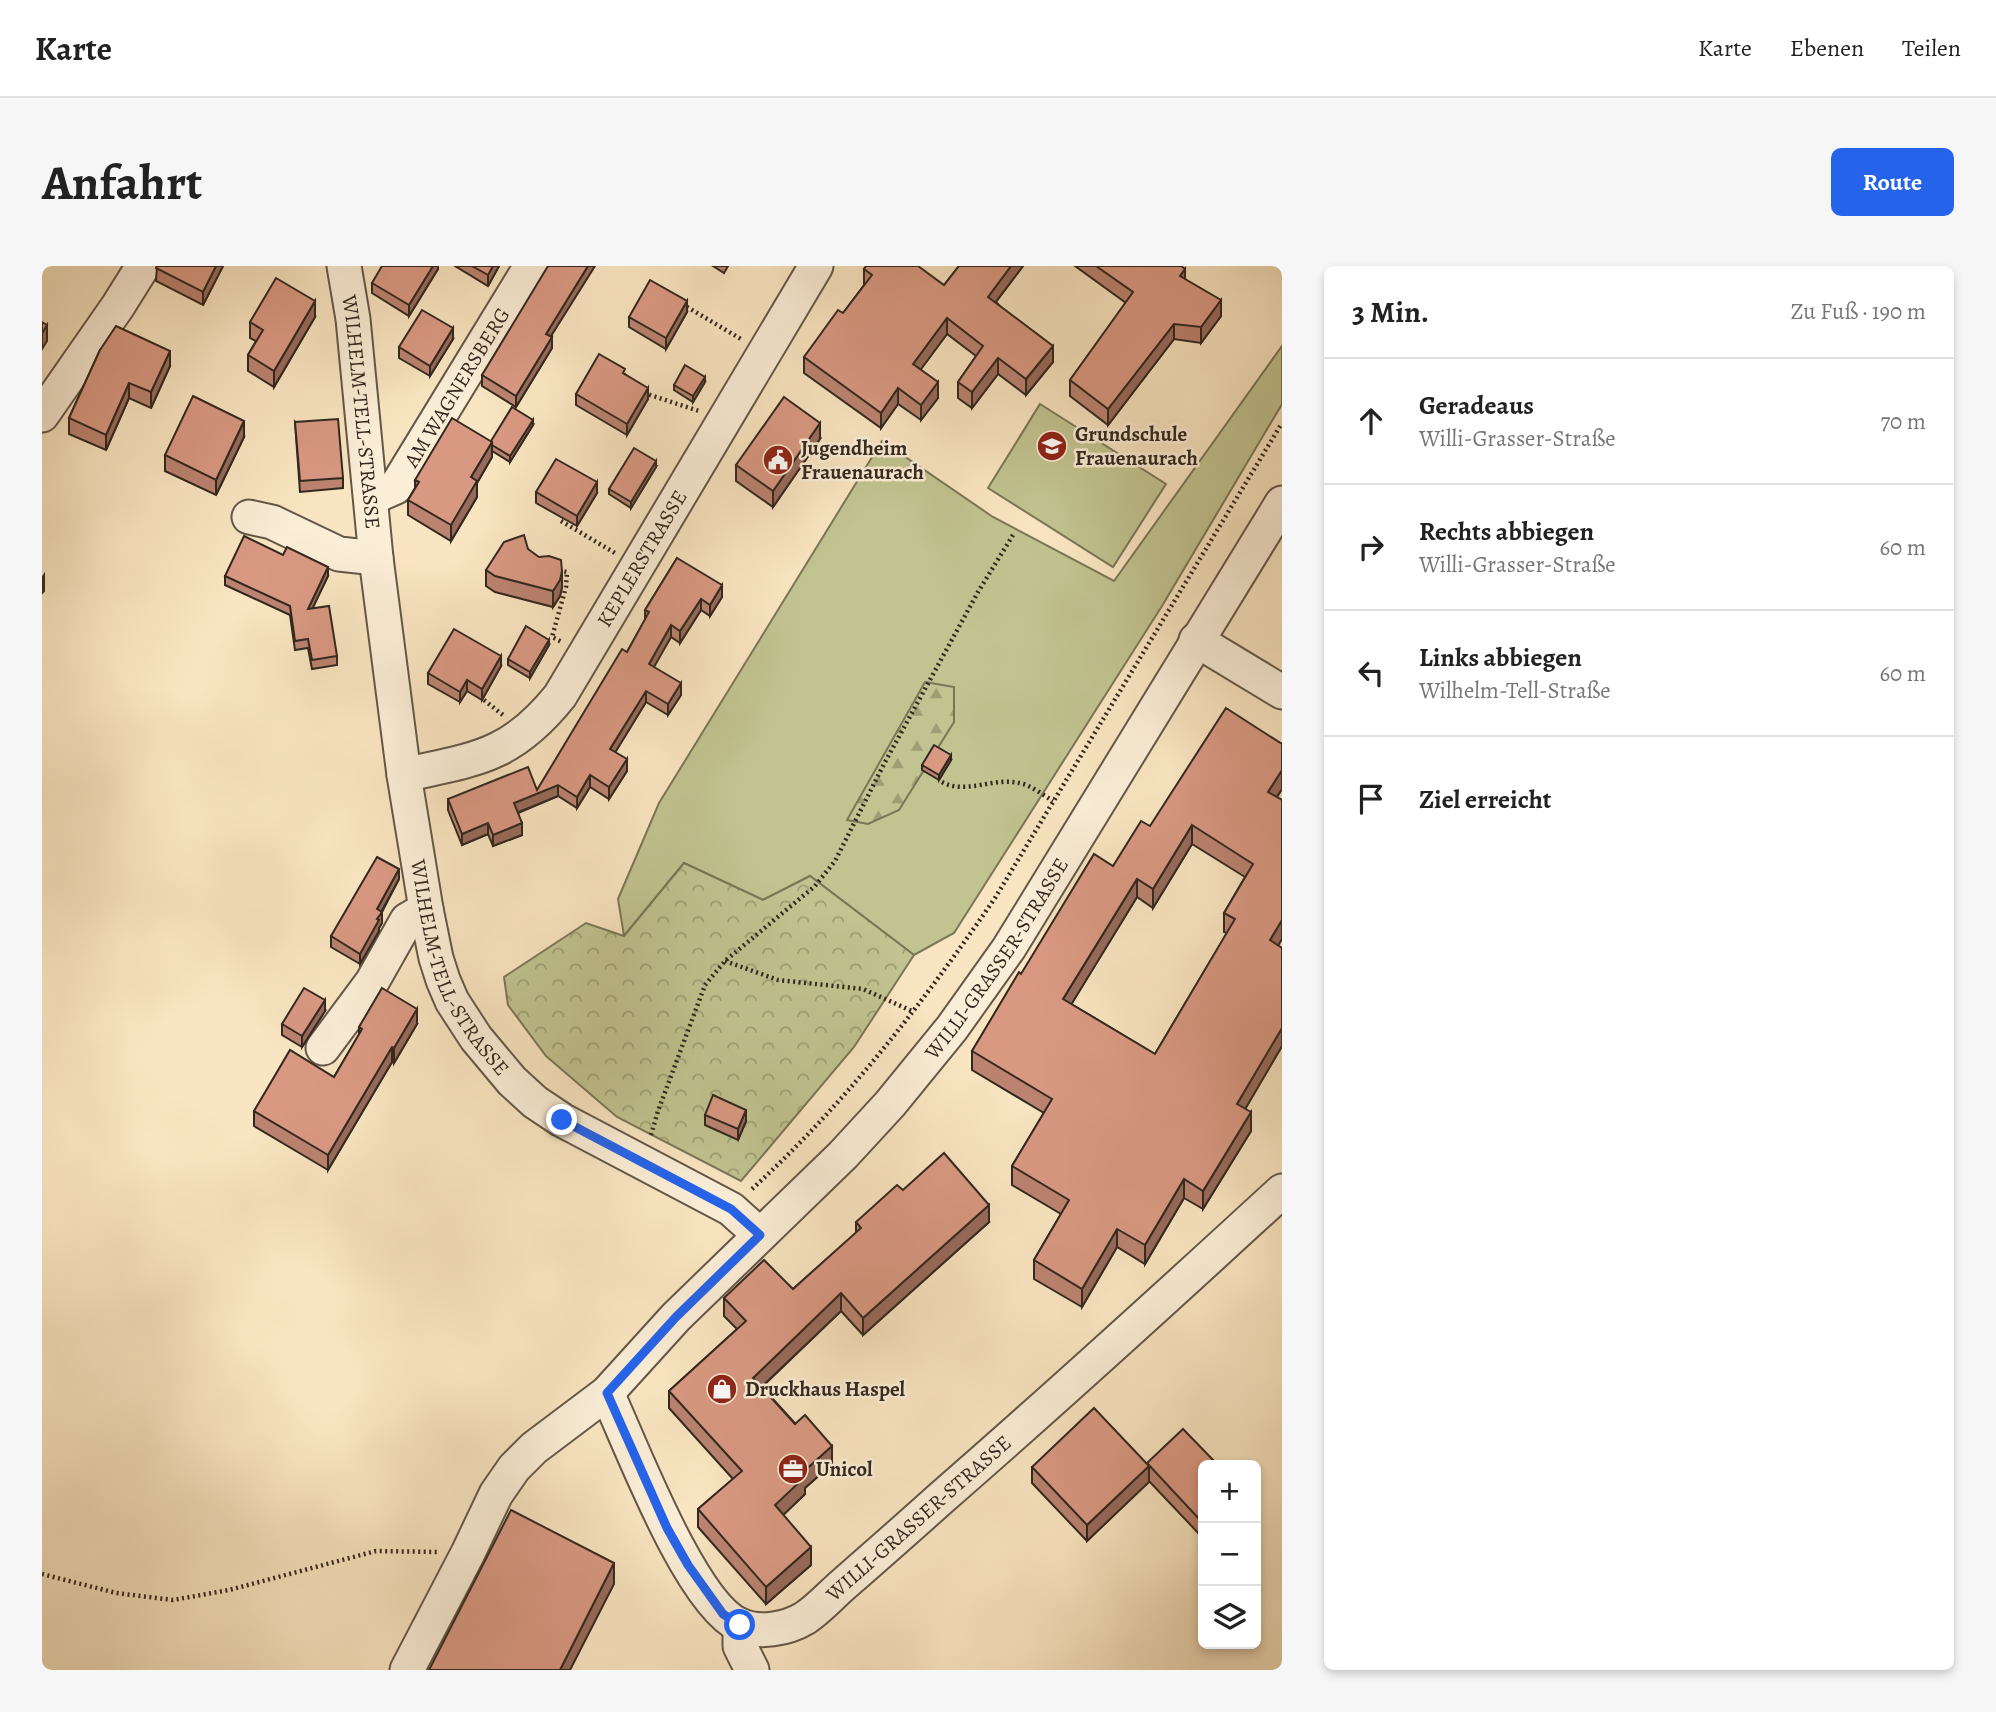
<!DOCTYPE html>
<html lang="de">
<head>
<meta charset="utf-8">
<style>
	body { margin:0; font-family:Alegreya,serif; background:#f6f6f6; color:#222 }
	.controls { position:absolute; right:21px; bottom:21px; display:grid; overflow:hidden; border-radius:10px; box-shadow:0 4px 10px #0003 }
	.controls button { width:63px; height:63px; display:grid; place-items:center; padding:0; border:0; border-bottom:2px solid #e0e0e0; background:#fff; color:#222; font:35px sans-serif }
	.stop { position:absolute; width:21px; height:21px; margin:-16px; border:5px solid #2563eb; border-radius:50%; background:#fff }
	.stop.end { background:#2563eb; border-color:#fff; box-shadow:0 2px 7px #0008 }
	.list { margin:0; padding:0; list-style:none }
	h2 { display:flex; justify-content:space-between; align-items:center; height:91px; margin:0; padding:0 28px; font-size:30px }
	h2 small { font-size:23px; font-weight:400; color:#767676 }
	.list li { display:grid; grid-template-columns:46px 1fr auto; gap:21px; align-items:center; box-sizing:border-box; height:126px; padding:0 28px; border-top:2px solid #e0e0e0 }
	.list b { display:block; font-size:26px; white-space:nowrap }
	.list p { margin:0; font-size:23px; white-space:nowrap; color:#767676 }
	.list em { font-size:23px; font-style:normal; color:#767676 }
	.icon { flex:none; width:38px; height:38px; fill:none; stroke:currentColor; stroke-width:2; stroke-linecap:round; stroke-linejoin:round }
	.map { position:relative; flex:none; width:1240px; height:1404px; overflow:hidden; border-radius:10px }
	header { display:flex; align-items:center; gap:42px; box-sizing:border-box; height:98px; padding:0 35px; background:#fff; border-bottom:2px solid #e0e0e0 }
	header strong { font-size:33px }
	nav { display:flex; gap:38px; margin-inline-start:auto; font-size:24px }
	.intro { display:flex; align-items:center; justify-content:space-between; box-sizing:border-box; height:168px; padding:0 42px }
	h1 { margin:0; font-size:49px }
	.button { padding:18px 32px; border-radius:10px; background:#2563eb; color:#fff; font-size:24px; font-weight:700 }
	main { display:flex; gap:42px; padding:0 42px }
	aside { flex:1; background:#fff; border-radius:10px; box-shadow:0 4px 10px #0003 }
	.map>svg:first-child { display:block }
	.grass { fill:#c1c390; stroke:#7a7658; stroke-width:2 }
	.forest { fill:url(#forest-firs); stroke:#7a7658; stroke-width:2 }
	.park { fill:url(#park-crowns); stroke:#7a7658; stroke-width:2 }
	.lines { fill:none; stroke-linecap:round; stroke-linejoin:round }
	.minor-casing { stroke:#645748; stroke-width:37 }
	.path { stroke:#32281f; stroke-width:4.5; stroke-dasharray:2 3.5; stroke-linecap:butt }
	.minor { stroke:#fbeed7; stroke-width:33 }
	.wall { fill:#bb8370; stroke:#32281f; stroke-width:2; fill-rule:evenodd }
	.shaded-wall { fill:#986a5b; stroke:#32281f; stroke-width:2 }
	.building { fill:#d99882; stroke:#32281f; stroke-width:2; fill-rule:evenodd }
	.route { stroke:#2563eb; stroke-width:9 }
	.labels { text-anchor:middle; stroke-width:5; stroke-linejoin:round; paint-order:stroke }
	.street-label { font-size:21px; fill:#32281f; stroke:#fbeed7 }
	.poi-label { font-size:21px; font-weight:bold; fill:#32281f; stroke:#fbeed7; text-anchor:start }
</style>
</head>
<body>
<header>
<strong>Karte</strong>
<nav><a>Karte</a><a>Ebenen</a><a>Teilen</a></nav>
</header>
<div class="intro"><h1>Anfahrt</h1><a class="button">Route</a></div>
<main>
<div class="map">
<svg width="1240" height="1404" viewBox="0 0 1240 1404">
	<defs>
		<pattern id="forest-firs" width="22" height="20" patternUnits="userSpaceOnUse" patternTransform="scale(1.75)"><rect width="22" height="20" fill="#c1c390"/><path d="M5 1l3.5 6h-7zM16 11l3.5 6h-7z" fill="#9d9e75"/></pattern>
		<pattern id="park-crowns" width="20" height="18" patternUnits="userSpaceOnUse" patternTransform="scale(1.75)"><rect width="20" height="18" fill="#c1c390"/><path d="M2 6a3 3 0 1 1 6 0M12 15a3 3 0 1 1 6 0" fill="none" stroke="#9d9e75"/></pattern>
	</defs>
	<rect width="100%" height="100%" fill="#f9e5c1"/>
	<filter id="stains"><feTurbulence type="fractalNoise" baseFrequency=".00286" numOctaves="4"/><feColorMatrix values="0 0 0 0 .2 0 0 0 0 .09 0 0 0 0 .02 0 0 0 .5 -.17"/></filter>
	<radialGradient id="worn" r=".72"><stop offset=".6" stop-color="#630" stop-opacity="0"/><stop offset="1" stop-color="#630" stop-opacity=".3"/></radialGradient>
	<g class="grass">
		<polygon points="1240,80 1240,138 1120,340 912,667 872,689 768,610 721,634 642,597 582,670 576,633 617,537 840,175 951,251 1072,315"/>
		<polygon points="998,138 1124,218 1071,301 946,222"/>
	</g>
	<polygon class="forest" points="883,416 912,421 912,456 857,544 826,558 805,554"/>
	<polygon class="park" points="642,597 721,634 768,610 872,689 812,781 699,915 575,851 504,790 466,739 462,711 544,657 582,670"/>
	<g class="lines">
		<g class="minor-casing">
			<g id="minor">
				<path id="s1" d="M302 0 311 53 334 292 362 509 384 643 394 692 401 714 410 735 434 772 470 815 493 836 520 854 689 943 718 969"/>
				<polyline points="0,149 76,40 101,0"/>
				<path id="s2" d="M329 232 354 221 489 0"/>
				<polyline points="207,251 230,256 297,288 334,292"/>
				<polyline points="1154,374 1240,426"/>
				<path id="s3" d="M362 509C434 493 469 491 518 430L774 0"/>
				<polyline points="281,782 330,716 365,654 384,643"/>
				<path id="s4" d="M565 1127C589 1179 648 1336 697 1359 717 1368 745 1363 763 1352 777 1343 790 1328 803 1317 835 1289 867 1261 898 1233 1014 1132 1127 1029 1240 925"/>
				<polyline points="698,1359 698,1380 710,1404"/>
				<path id="s5" d="M365 1404 426 1287 454 1228 472 1202 492 1182 565 1127 634 1051 801 889 848 838 910 762 967 682 1240 237"/>
			</g>
		</g>
		<g class="path">
			<polyline points="640,38 699,73"/>
			<polyline points="602,127 657,145"/>
			<polyline points="519,255 573,287"/>
			<polyline points="517,304 525,306 524,321 510,371 520,376"/>
			<polyline points="442,434 461,449"/>
			<path d="M900 516C923 529 952 511 977 517 989 519 1001 529 1011 535"/>
			<polyline points="683,695 736,714 821,723 872,746"/>
			<polyline points="609,869 616,845 663,719 683,695 773,620 793,595 842,498 936,326 971,269"/>
			<path d="M710 923C804 837 881 737 953 632L1240 157"/>
			<polyline points="0,1308 74,1327 131,1334 187,1324 334,1285 396,1286"/>
		</g>
		<use href="#minor" class="minor"/>
	</g>
	<g class="wall">
		<polygon points="115,0 181,0 161,39 114,15"/>
		<polygon points="396,0 396,3 367,50 330,27 330,17"/>
		<polygon points="413,0 457,0 446,20"/>
		<polygon points="671,0 686,0 682,7"/>
		<polygon points="917,0 981,0 954,36 1011,96 984,129 956,108 930,142 916,132 916,116 934,90 905,68 878,104 896,132 879,154 856,138 839,162 762,107 762,91 801,47 822,19 822,3 902,19"/>
		<polygon points="1033,0 1139,0 1143,13 1179,50 1159,77 1132,73 1066,159 1028,130 1028,114 1084,37"/>
		<polygon points="645,46 624,83 587,61 587,51"/>
		<polygon points="273,51 232,121 206,105 206,89 214,75 208,72 208,56"/>
		<polygon points="509,71 510,82 474,141 440,120 440,109"/>
		<polygon points="411,73 388,110 357,92 357,81"/>
		<polygon points="58,84 128,100 109,142 87,132 64,184 27,168 27,152"/>
		<polygon points="583,108 606,133 585,169 534,139 534,128"/>
		<polygon points="663,116 651,136 632,124 632,119"/>
		<polygon points="253,156 301,212 301,222 258,226"/>
		<polygon points="491,159 468,196 450,185 450,191 435,217 435,231 409,275 366,249 366,234 373,222 373,214 449,175"/>
		<polygon points="202,171 174,229 123,205 123,189"/>
		<polygon points="778,173 731,241 694,215 694,199"/>
		<polygon points="614,201 589,242 567,228 567,223"/>
		<polygon points="494,226 555,227 535,260 494,237"/>
		<polygon points="486,283 520,321 518,330 511,341 453,326 444,320 444,304"/>
		<polygon points="635,292 680,331 668,350 659,344 638,377 629,371 611,401 639,429 626,449 604,436 573,486 585,505 567,533 548,521 535,542 516,530 476,547 480,569 451,580 446,568 420,579 406,544 406,533 495,524 585,386 603,354 603,344"/>
		<polygon points="183,310 286,310 270,342 295,390 295,399 270,403 266,382 253,384 248,349 183,319"/>
		<polygon points="507,379 488,412 466,399 466,393"/>
		<polygon points="459,400 440,434 425,425 418,436 386,418 386,407"/>
		<path d="M1240 478V523L1235 531 1236 679 1240 780 1203 843 1209 865 1161 943 1142 932 1103 998 1075 981 1040 1041 992 1013V994L1019 948 970 919V900L1002 847 930 804V785L979 708 1071 600 1108 560ZM1150 578 1203 611 1182 647V666L1185 667 1113 788 1029 738 1095 631 1111 642Z"/>
		<polygon points="909,494 897,514 880,504 880,499"/>
		<polygon points="357,613 340,646 340,657 337,662 337,665 318,698 289,681 289,670"/>
		<polygon points="283,745 260,781 240,769 240,758"/>
		<polygon points="375,758 352,797 350,796 286,904 212,860 212,845 292,811 317,769 317,761"/>
		<polygon points="663,849 704,855 696,874 663,859"/>
		<polygon points="861,924 947,956 821,1069 799,1045 720,1121 790,1198 763,1222 763,1228 741,1249 769,1299 724,1338 656,1261 656,1243 691,1213 627,1142 627,1125 695,1063 682,1050 682,1032 751,1023 814,967 814,956"/>
		<polygon points="1105,1198 1161,1199 1161,1268 1159,1270 1107,1215 1045,1275 990,1217 990,1201"/>
	</g>
	<g class="shaded-wall">
		<polygon points="174,0 181,0 161,39 161,26"/>
		<polygon points="391,0 396,0 396,3 367,50 367,39"/>
		<polygon points="451,0 457,0 446,20 446,9"/>
		<polygon points="546,0 553,0 504,78 504,68"/>
		<polygon points="969,0 981,0 946,46 946,31"/>
		<polygon points="1143,3 1143,18 1138,10"/>
		<polygon points="1179,34 1179,50 1159,77 1159,61"/>
		<polygon points="273,35 273,51 232,121 232,105"/>
		<polygon points="645,35 645,46 624,83 624,72"/>
		<polygon points="905,52 905,68 871,114 871,98"/>
		<polygon points="1132,58 1132,73 1066,159 1066,143"/>
		<polygon points="5,59 5,75 0,83 0,67"/>
		<polygon points="411,62 411,73 388,110 388,100"/>
		<polygon points="510,71 510,82 474,141 474,130"/>
		<polygon points="1011,80 1011,96 984,129 984,113"/>
		<polygon points="128,85 128,100 109,142 109,126"/>
		<polygon points="956,92 956,108 930,142 930,126"/>
		<polygon points="663,111 663,116 651,136 651,130"/>
		<polygon points="896,116 896,132 879,154 879,139"/>
		<polygon points="87,117 87,132 64,184 64,169"/>
		<polygon points="606,122 606,133 585,169 585,158"/>
		<polygon points="856,122 856,138 839,162 839,147"/>
		<polygon points="491,154 491,159 468,196 468,190"/>
		<polygon points="202,155 202,171 174,229 174,214"/>
		<polygon points="778,157 778,173 731,241 731,225"/>
		<polygon points="450,176 450,191 435,217 435,231 409,275 409,259 429,211"/>
		<polygon points="614,195 614,201 589,242 589,236"/>
		<polygon points="555,216 555,227 535,260 535,250"/>
		<polygon points="286,301 286,310 266,352 266,343"/>
		<polygon points="520,305 520,321 518,330 511,341 511,325"/>
		<polygon points="2,309 2,325 0,327 0,312"/>
		<polygon points="680,319 680,331 668,350 668,339"/>
		<polygon points="659,333 659,344 638,377 638,365"/>
		<polygon points="629,359 629,371 607,410 607,398"/>
		<polygon points="507,374 507,379 488,412 488,406"/>
		<polygon points="459,390 459,400 440,434 440,423"/>
		<polygon points="425,414 425,425 418,436 418,426"/>
		<polygon points="639,417 639,429 626,449 626,438"/>
		<polygon points="604,425 604,436 568,495 568,483"/>
		<polygon points="909,489 909,494 897,514 897,509"/>
		<polygon points="585,493 585,505 567,533 567,521"/>
		<polygon points="1240,504 1240,523 1226,544 1226,526"/>
		<polygon points="548,509 548,521 535,542 535,531"/>
		<polygon points="516,519 516,530 472,548 472,537"/>
		<polygon points="446,557 446,568 420,579 420,568"/>
		<polygon points="480,557 480,569 451,580 451,569"/>
		<polygon points="1150,559 1150,578 1111,642 1111,623"/>
		<polygon points="357,603 357,613 338,648 340,646 340,657 337,662 337,665 318,698 318,688 335,643"/>
		<polygon points="1095,613 1095,631 1021,752 1021,733"/>
		<polygon points="1240,654 1240,673 1228,693 1228,674"/>
		<polygon points="283,734 283,745 260,781 260,770"/>
		<polygon points="375,743 375,758 352,797 352,782"/>
		<polygon points="1240,762 1240,780 1195,857 1195,838"/>
		<polygon points="350,781 350,796 286,904 286,889"/>
		<polygon points="704,844 704,855 696,874 696,863"/>
		<polygon points="1209,846 1209,865 1161,943 1161,925"/>
		<polygon points="1142,913 1142,932 1103,998 1103,979"/>
		<polygon points="947,939 947,956 821,1069 821,1052"/>
		<polygon points="1075,963 1075,981 1040,1041 1040,1023"/>
		<polygon points="799,1027 799,1045 711,1129 711,1112"/>
		<polygon points="790,1180 790,1198 763,1222 763,1228 733,1257 733,1239 760,1207"/>
		<polygon points="1107,1200 1107,1216 1045,1275 1045,1259"/>
		<polygon points="1161,1253 1161,1268 1159,1270 1159,1255"/>
		<polygon points="769,1281 769,1299 724,1338 724,1321"/>
		<polygon points="572,1297 572,1318 528,1404 518,1404"/>
	</g>
	<g class="building">
		<polygon points="115,0 174,0 161,26 114,2"/>
		<polygon points="340,0 391,0 367,39 330,17"/>
		<polygon points="430,0 451,0 446,9"/>
		<polygon points="506,0 546,0 504,68 510,71 474,130 440,109"/>
		<polygon points="824,0 876,0 902,19 917,0 969,0 946,31 1011,80 984,113 956,92 930,126 916,116 941,80 905,52 871,98 896,116 879,139 856,122 839,147 762,91 796,44 801,47 830,9 822,3"/>
		<polygon points="1054,0 1139,0 1143,3 1138,10 1179,34 1159,61 1132,58 1066,143 1028,114 1091,26"/>
		<polygon points="234,12 273,35 232,105 206,89 221,64 208,56"/>
		<polygon points="608,14 645,35 624,72 587,51"/>
		<polygon points="380,44 411,62 388,100 357,81"/>
		<polygon points="0,56 5,59 0,67"/>
		<polygon points="74,60 128,85 109,126 87,117 64,169 27,152 58,84"/>
		<polygon points="557,88 583,103 581,107 606,122 585,158 534,128"/>
		<polygon points="643,99 663,111 651,130 632,119"/>
		<polygon points="151,130 202,155 174,214 123,189"/>
		<polygon points="742,131 778,157 731,225 694,199"/>
		<polygon points="470,141 491,154 468,190 450,179 450,176 449,175"/>
		<polygon points="410,152 450,176 429,211 435,215 409,259 366,234 377,216 373,214"/>
		<polygon points="296,153 301,212 258,215 253,156"/>
		<polygon points="592,182 614,195 589,236 567,223"/>
		<polygon points="514,193 555,216 535,250 494,226"/>
		<polygon points="482,269 486,283 497,291 507,290 519,294 520,305 518,314 511,325 453,310 444,304 462,276"/>
		<polygon points="202,270 241,289 245,281 286,301 266,343 287,340 295,390 270,394 266,373 253,375 248,340 183,310"/>
		<polygon points="635,292 680,319 668,339 659,333 638,365 629,359 607,398 639,417 626,438 604,425 568,483 585,493 567,521 548,509 535,531 516,519 472,537 480,557 451,569 446,557 420,568 406,533 486,501 495,524 580,383 585,386 607,346 603,344"/>
		<polygon points="484,360 507,374 488,406 466,393"/>
		<polygon points="412,363 459,390 440,423 425,414 418,426 386,407"/>
		<path d="M1184 442 1240 478V504L1226 526 1240 534V654L1228 674 1240 682V762L1195 838 1209 846 1161 925 1142 913 1103 979 1075 963 1040 1023 992 994 1027 934 970 900 1010 833 930 785 977 706 979 708 1052 588 1071 600 1099 555 1108 560ZM1150 559 1211 598 1182 647 1193 653 1113 788 1021 733 1095 613 1111 623Z"/>
		<polygon points="892,479 909,489 897,509 880,499"/>
		<polygon points="335,591 357,603 335,643 340,646 335,653 337,654 318,688 289,670"/>
		<polygon points="262,722 283,734 260,770 240,758"/>
		<polygon points="340,722 375,743 352,782 350,781 286,889 212,845 248,784 292,811 320,763 317,761"/>
		<polygon points="671,829 704,844 696,863 663,849"/>
		<polygon points="902,887 947,939 821,1052 799,1027 711,1112 753,1158 763,1149 790,1180 760,1207 763,1211 733,1239 769,1281 724,1321 656,1243 700,1205 627,1125 704,1055 682,1032 722,994 751,1023 819,962 814,956 855,919 861,924"/>
		<polygon points="1052,1142 1107,1200 1045,1259 990,1201"/>
		<polygon points="1141,1163 1176,1199 1161,1199 1161,1253 1159,1255 1105,1197"/>
		<polygon points="469,1244 572,1297 518,1404 387,1404"/>
	</g>
	<g class="lines">
		<polyline class="route" points="520,854 689,943 718,969 634,1051 565,1127 625,1262 646,1299 681,1348 698,1359"/>
	</g>
	<defs>
		<g id="school-disc" transform="scale(1.575)"><circle r="9.5" fill="#8f2418" stroke="#fbeed7"/><path d="M0-5L7-2L0 1L-7-2ZM-4 1L0 2.5L4 1V4Q0 6-4 4Z" fill="#fff"/></g>
		<g id="civic-disc" transform="scale(1.575)"><circle r="9.5" fill="#8f2418" stroke="#fbeed7"/><path d="M-.6-6.5H3V-4.5H.6V-3L4-1V1h2V6H-6V1h2V-1L-.6-3ZM-1.2 2.5V6h2.4V2.5Z" fill="#fff"/></g>
		<g id="shop-disc" transform="scale(1.575)"><circle r="9.5" fill="#8f2418" stroke="#fbeed7"/><path d="M-5-2.5h2.3a2.7 3.5 0 0 1 5.4 0H5L5.5 6h-11ZM-1.5-2.5h3a1.5 2.3 0 0 0-3 0Z" fill="#fff"/></g>
		<g id="office-disc" transform="scale(1.575)"><circle r="9.5" fill="#8f2418" stroke="#fbeed7"/><path d="M-6-3h4V-5.5h4V-3h4V5H-6ZM-1-4.5V-3h2v-1.5ZM-6 0V1H6V0Z" fill="#fff"/></g>
	</defs>
	<g fill-rule="evenodd">
		<use href="#school-disc" x="1010" y="180"/>
		<use href="#civic-disc" x="736" y="194"/>
		<use href="#shop-disc" x="680" y="1123"/>
		<use href="#office-disc" x="751" y="1203"/>
	</g>
	<g class="labels">
		<g class="street-label">
			<text dy="7" stroke="none"><textPath href="#s2" startOffset="144">AM WAGNERSBERG</textPath></text>
			<text dy="7" stroke="none"><textPath href="#s1" startOffset="147">WILHELM-TELL-STRASSE</textPath></text>
			<text dy="7" stroke="none"><textPath href="#s3" startOffset="340">KEPLERSTRASSE</textPath></text>
			<text dy="7" stroke="none"><textPath href="#s5" startOffset="934">WILLI-GRASSER-STRASSE</textPath></text>
			<text dy="7" stroke="none"><textPath href="#s1" startOffset="716">WILHELM-TELL-STRASSE</textPath></text>
			<text dy="7" stroke="none"><textPath href="#s4" startOffset="490">WILLI-GRASSER-STRASSE</textPath></text>
		</g>
		<g class="poi-label">
			<text x="1033" y="175">Grundschule<tspan x="1033" dy="24">Frauenaurach</tspan></text>
			<text x="759" y="189">Jugendheim<tspan x="759" dy="24">Frauenaurach</tspan></text>
			<text x="703" y="1130">Druckhaus Haspel</text>
			<text x="774" y="1210">Unicol</text>
		</g>
	</g>
	<rect width="100%" height="100%" filter="url(#stains)"/>
	<rect width="100%" height="100%" fill="url(#worn)"/>
</svg>
<div class="controls">
<button>+</button>
<button>−</button>
<button><svg class="icon" aria-label="layers" viewBox="0 0 24 24"><path d="M12 4l9 5-9 5-9-5zM3 14l9 5 9-5"/></svg></button>
</div>
<div class="stop" style="left:698px;top:1359px"></div>
<div class="stop end" style="left:520px;top:854px"></div>
</div>
<aside>
<h2>3 Min.<small>Zu Fuß · 190 m</small></h2>
<ul class="list">
<li><svg class="icon" aria-label="ahead" viewBox="0 0 24 24"><path d="M12 20V5M6 11l6-6 6 6"/></svg><div><b>Geradeaus</b><p>Willi-Grasser-Straße</p></div><em>70 m</em></li>
<li><svg class="icon" aria-label="right" viewBox="0 0 24 24"><path d="M7 20v-9h11M14 6l5 5-5 5"/></svg><div><b>Rechts abbiegen</b><p>Willi-Grasser-Straße</p></div><em>60 m</em></li>
<li><svg class="icon" aria-label="left" viewBox="0 0 24 24"><path d="M17 20v-9H6M10 6l-5 5 5 5"/></svg><div><b>Links abbiegen</b><p>Wilhelm-Tell-Straße</p></div><em>60 m</em></li>
<li><svg class="icon" aria-label="arrive" viewBox="0 0 24 24"><path d="M6 21V4h12l-3 4 3 4H6"/></svg><div><b>Ziel erreicht</b></div></li>
</ul>
</aside>
</main>
</body>
</html>
